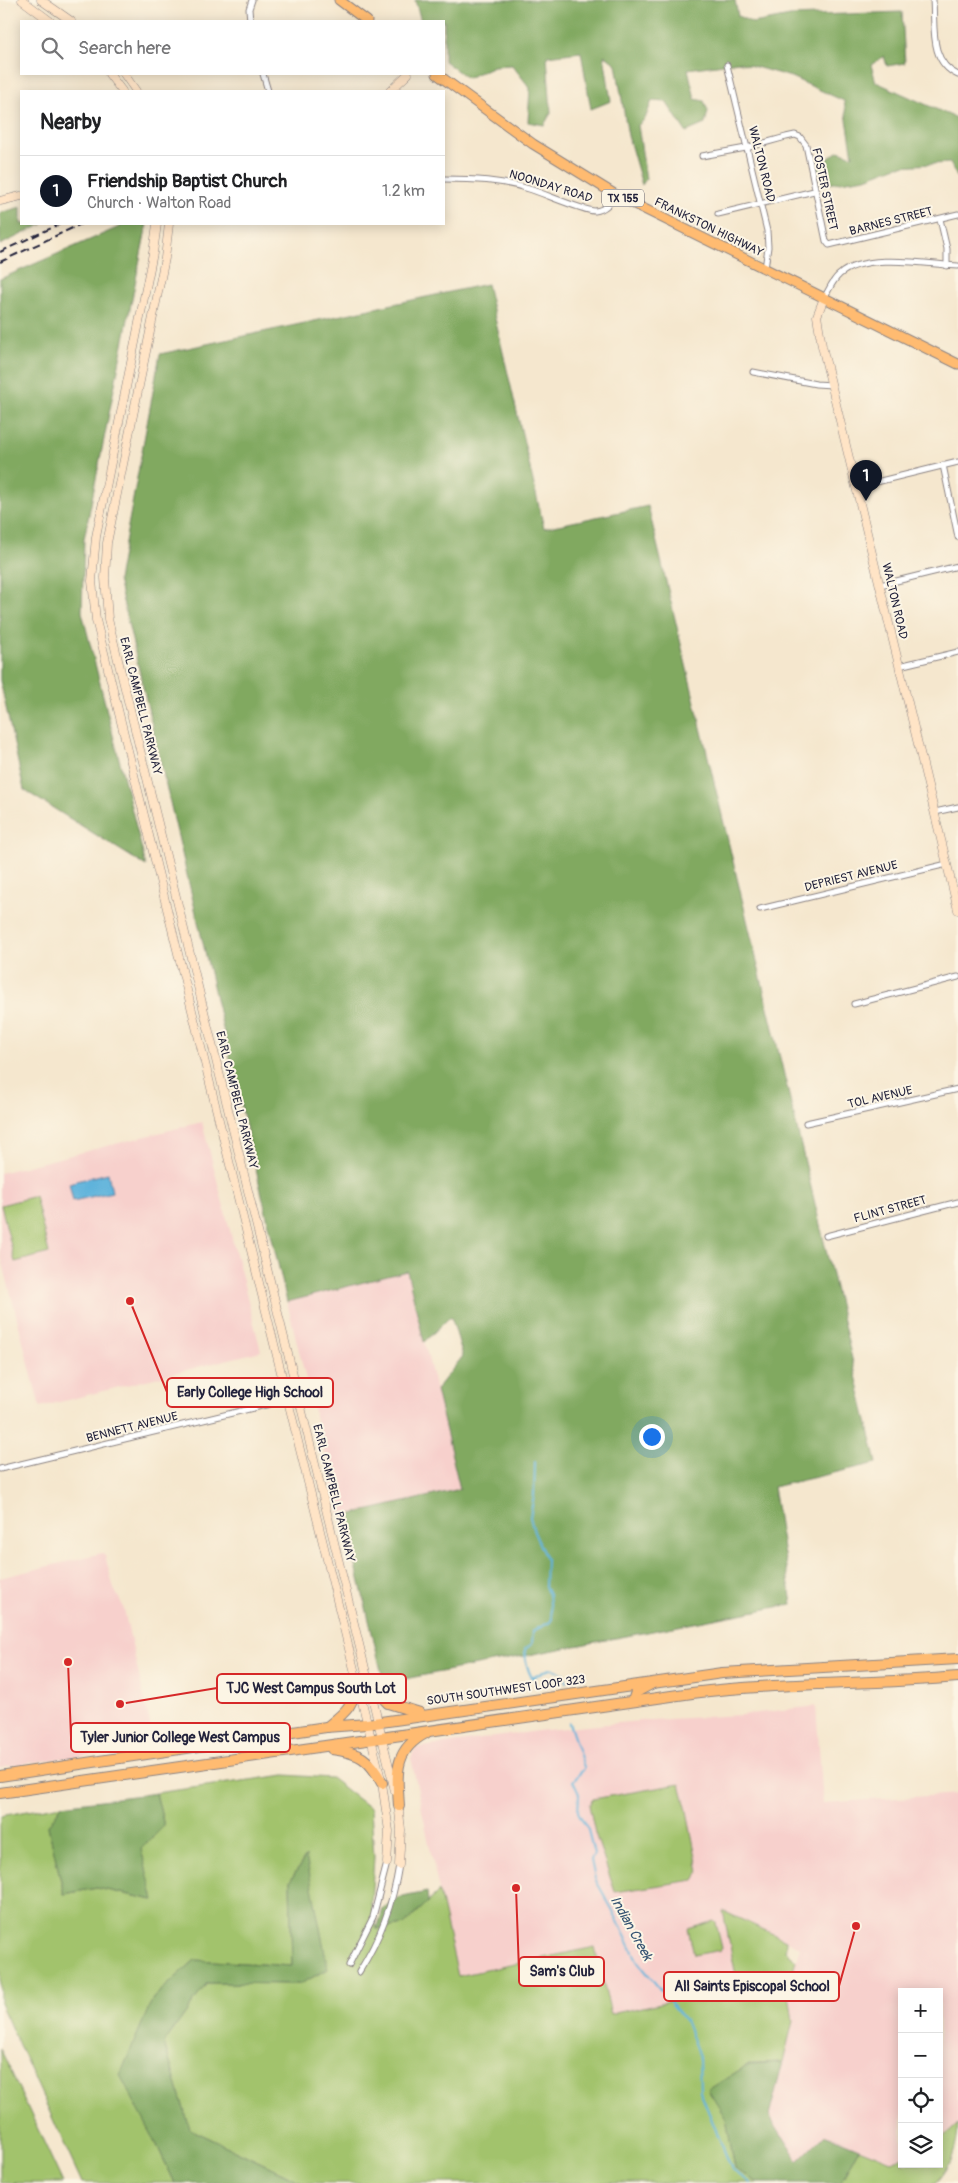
<!DOCTYPE html>
<html lang="en">
<head>
<meta charset="utf-8">
<style>
	body { margin:0; font-family:Pangolin,sans-serif; background:#f2f2f2; color:#202124 }
	.controls { position:absolute; right:15px; bottom:15px; display:grid; overflow:hidden; border-radius:0px; box-shadow:0 2px 12px #0003 }
	.controls button { width:45px; height:45px; display:grid; place-items:center; padding:0; border:0; border-bottom:1px solid #e0e0e0; background:#fff; color:#202124; font:25px sans-serif }
	.you { position:absolute; left:651px; top:1436px; width:18px; height:18px; margin:-12px; border:4px solid #fff; border-radius:50%; background:#1a73e8; box-shadow:0 0 0 8px #1a73e833 }
	.badge { display:grid; place-items:center; width:32px; height:32px; border-radius:50%; background:#111827; color:#fff; font-size:16px; font-weight:700 }
	.pin { position:absolute; translate:-50% -41px; filter:drop-shadow(0 1px 2px #0008) }
	.pin::after { content:''; position:absolute; top:26px; width:18px; height:15px; background:inherit; clip-path:polygon(0 0,100% 0,50% 100%) }
	.list { margin:0; padding:0; list-style:none }
	h2 { display:flex; justify-content:space-between; align-items:center; height:65px; margin:0; padding:0 20px; font-size:21px }
	h2 small { font-size:16px; font-weight:400; color:#757577 }
	.list li { display:grid; grid-template-columns:32px 1fr auto; gap:15px; align-items:center; box-sizing:border-box; height:70px; padding:0 20px; border-top:1px solid #e0e0e0 }
	.list b { display:block; font-size:19px; white-space:nowrap }
	.list p { margin:0; font-size:16px; white-space:nowrap; color:#757577 }
	.list em { font-size:16px; font-style:normal; color:#757577 }
	.icon { flex:none; width:28px; height:28px; fill:none; stroke:currentColor; stroke-width:2; stroke-linecap:round; stroke-linejoin:round }
	.map { position:relative; flex:none; width:958px; height:2183px; overflow:hidden }
	.search { position:absolute; background:#fff; box-shadow:0 2px 12px #0003; left:20px; top:20px; width:425px; height:55px; display:flex; align-items:center; gap:12px; box-sizing:border-box; padding:0 18px; border-radius:0px; color:#757577; font-size:19px }
	.panel { position:absolute; background:#fff; box-shadow:0 2px 12px #0003; left:20px; top:90px; width:425px; height:135px; border-radius:0px }
	.map>svg:first-child { display:block }
	.built { fill:#f7d0cc }
	.green { fill:#a2c36c; stroke:#627254 }
	.forest { fill:#81a960; stroke:#52664e }
	.water { fill:#5eb3db; stroke:#406a8b }
	.lines { fill:none; stroke-linecap:round; stroke-linejoin:round }
	.stream { stroke:#5eb3db; stroke-width:2 }
	.street-casing { stroke:#8c8484; stroke-width:7 }
	.secondary-casing { stroke:#8c8484; stroke-width:9 }
	.primary-casing { stroke:#8c8484; stroke-width:11 }
	.highway-casing { stroke:#8c8484; stroke-width:12 }
	.street { stroke:#fff; stroke-width:5 }
	.secondary { stroke:#ffe4c6; stroke-width:8 }
	.primary { stroke:#ffbb71; stroke-width:9 }
	.highway { stroke:#ffbb71; stroke-width:10 }
	.rail { stroke:#22223b; stroke-width:2; stroke-dasharray:8 4; stroke-linecap:butt }
	.labels { text-anchor:middle; stroke-width:4; stroke-linejoin:round; paint-order:stroke }
	.shield { fill:#fcf5e5; stroke:#63616e; stroke-width:1 }
	.shield-label { font-size:11px; font-weight:bold; fill:#22223b }
	.street-label { font-size:12px; fill:#22223b; stroke:#fcf5e5 }
	.water-label { font-size:14px; font-style:italic; fill:#375573; stroke:#fcf5e5 }
	.leader { fill:none; stroke:#d62828; stroke-width:2 }
	.callout-dot { fill:#d62828; stroke:#fcf5e5; stroke-width:2 }
	.callout { fill:#fcf5e5; stroke:#d62828; stroke-width:2 }
	.callout-label { font-size:14px; text-anchor:middle; font-weight:bold; fill:#22223b }
</style>
</head>
<body>
<div class="map">
<svg width="958" height="2183" viewBox="0 0 958 2183">
	<rect width="100%" height="100%" fill="#fcf5e5"/>
	<filter id="ink" filterUnits="userSpaceOnUse"><feTurbulence type="fractalNoise" baseFrequency=".02" numOctaves="2"/><feDisplacementMap in="SourceGraphic" scale="10" xChannelSelector="R" yChannelSelector="G"/><feConvolveMatrix kernelMatrix="1 2 1 2 8 2 1 2 1" color-interpolation-filters="sRGB"/></filter>
	<filter id="wash" filterUnits="userSpaceOnUse"><feTurbulence type="fractalNoise" baseFrequency=".0096" numOctaves="4" result="noise"/><feDisplacementMap in="SourceGraphic" scale="20" xChannelSelector="R" yChannelSelector="G"/><feGaussianBlur stdDeviation="1.12" result="paint"/><feColorMatrix in="noise" values="0 0 0 0 0 0 0 0 0 0 0 0 0 0 0 0 0 1.4 0 .05"/><feComposite in="paint" operator="in"/></filter>
	<g filter="url(#wash)">
		<rect width="100%" height="100%" fill="#f5e7ce"/>
		<g class="built">
			<polygon points="202,1122 261,1351 40,1407 0,1252 0,1173"/>
			<polygon points="407,1271 460,1489 340,1517 287,1302"/>
			<polygon points="102,1553 105,1556 114,1589 123,1606 149,1719 153,1740 151,1746 0,1767 0,1578"/>
			<polygon points="816,1706 823,1803 958,1794 958,2124 939,2142 939,1992 902,1992 902,2157 890,2161 825,2134 798,2162 768,2116 793,2023 788,1988 800,1947 723,1911 738,1986 611,2014 595,1947 457,1976 411,1758 415,1748 545,1730 651,1720 741,1715"/>
		</g>
		<g class="green">
			<polygon points="35,1196 49,1253 15,1262 1,1205"/>
			<polygon points="285,1775 331,1778 371,1809 374,1857 371,1904 377,1929 404,1925 439,1891 458,1976 595,1947 611,2014 738,1986 723,1911 786,1940 785,1951 796,1960 788,1988 793,2021 783,2062 751,2063 708,2090 726,2117 735,2169 759,2183 304,2183 190,2129 164,2043 207,1983 300,1984 328,1969 305,1857 290,1881 292,1966 195,1960 153,1998 154,2139 175,2183 82,2183 0,2003 0,1816 62,1805 48,1826 64,1894 97,1888 153,1900 141,1849 164,1826 156,1793"/>
			<polygon points="680,1784 687,1811 699,1872 694,1880 615,1892 595,1833 589,1805 593,1799"/>
			<polygon points="714,1921 716,1923 722,1948 721,1950 694,1955 688,1929"/>
			<polygon points="0,2048 63,2183 0,2183"/>
			<path d="M958 2124C958 2146 951 2168 936 2183H840L859 2148 891 2161 902 2157V2164H939V2142Z"/>
		</g>
		<g class="forest">
			<polygon points="415,0 735,0 738,16 753,23 790,16 902,12 905,63 887,66 884,56 871,65 876,82 958,119 958,179 950,163 897,166 866,178 821,185 818,167 838,151 853,156 844,101 791,77 738,62 688,69 695,99 704,101 708,111 705,124 686,132 666,102 652,101 645,119 638,125 646,179 642,185 628,136 616,64 604,55 611,101 591,109 581,52 547,56 551,113 544,125 528,122 530,88 512,65 494,66 467,78 444,61 444,21 421,21"/>
			<polygon points="21,207 21,224 43,224 0,245 0,213"/>
			<polygon points="126,224 147,224 84,539 82,612 146,866 24,790 0,680 0,279"/>
			<polygon points="487,284 544,528 648,506 877,1463 773,1487 792,1604 384,1683 344,1516 460,1489 436,1390 463,1356 451,1316 424,1342 407,1271 287,1302 118,580 160,354"/>
			<polygon points="156,1793 164,1826 141,1849 154,1900 97,1888 64,1894 48,1826 62,1805"/>
			<polygon points="306,1856 328,1969 300,1984 207,1983 164,2043 190,2129 304,2183 175,2183 154,2139 120,2075 153,1998 195,1960 292,1966 290,1881"/>
			<polygon points="427,1892 428,1902 404,1925 377,1929 383,1909 398,1898"/>
			<polygon points="783,2062 769,2116 798,2161 825,2134 859,2148 840,2183 759,2183 735,2169 726,2119 708,2090 749,2064"/>
		</g>
		<polygon class="water" points="108,1173 112,1192 73,1201 69,1183"/>
		<g class="lines">
			<g class="stream">
				<path d="M535 1462 534 1495 530 1517 534 1532 546 1559 545 1587 549 1595 552 1619 550 1622 533 1631 532 1644 525 1649C525 1659 527 1669 532 1678 548 1671 547 1664 564 1674L566 1682"/>
				<polyline points="569,1723 584,1767 584,1769 573,1781 579,1794 578,1812 588,1830 594,1854 591,1860 595,1879 612,1909 638,1962 685,2020 699,2056 700,2091 724,2150 732,2170 751,2183"/>
			</g>
		</g>
	</g>
	<g filter="url(#ink)">
		<g class="lines">
			<g class="street-casing">
				<g id="street">
					<path d="M933 0C935 27 929 62 958 75"/>
					<polyline points="250,21 249,9 252,0"/>
					<polyline points="727,65 767,231 768,247 765,269"/>
					<polyline points="263,74 268,91"/>
					<polyline points="702,156 746,148 786,137 795,135 800,137 806,145 826,241 829,245 958,214"/>
					<path d="M444 179C473 179 501 180 529 189 543 193 583 211 595 211 605 210 611 202 616 195"/>
					<polyline points="718,214 814,191"/>
					<polyline points="940,219 947,249 947,266"/>
					<path d="M824 298C829 290 832 281 839 275 864 252 927 264 958 266"/>
					<polyline points="753,372 816,384 832,385"/>
					<polyline points="943,465 958,537"/>
					<polyline points="856,487 958,462"/>
					<polyline points="880,585 958,566"/>
					<polyline points="899,666 958,652"/>
					<polyline points="935,812 958,807"/>
					<polyline points="760,909 947,864"/>
					<polyline points="854,1004 958,977"/>
					<polyline points="806,1123 958,1089"/>
					<polyline points="826,1236 958,1202"/>
					<polyline points="0,1469 299,1397"/>
					<polyline points="349,1965 373,1917 387,1863"/>
					<path d="M359 1972C380 1939 393 1904 399 1865"/>
				</g>
			</g>
			<g class="secondary-casing">
				<g id="secondary">
					<polyline points="22,0 50,21"/>
					<polyline points="41,0 71,21"/>
					<polyline points="109,74 122,91"/>
					<polyline points="124,74 136,91"/>
					<polyline points="390,91 408,74"/>
					<polyline points="0,201 21,196"/>
					<polyline points="157,224 153,253 96,537 92,581 96,620 382,1783 389,1831 387,1863"/>
					<polyline points="169,224 165,258 107,543 105,578 108,619 395,1791"/>
					<polyline points="824,298 817,316 822,346 958,910"/>
					<polyline points="398,1802 401,1830 399,1865"/>
				</g>
			</g>
			<g class="primary-casing">
				<g id="primary">
					<polyline points="339,0 367,21"/>
					<polyline points="437,74 533,144 616,195 958,364"/>
				</g>
			</g>
			<g class="highway-casing">
				<g id="highway">
					<polyline points="370,1684 388,1703 420,1713"/>
					<polyline points="633,1701 636,1692 651,1684"/>
					<path d="M327 1727C347 1711 354 1706 356 1680"/>
					<path d="M332 1749C360 1753 369 1758 382 1783"/>
					<polyline points="0,1776 326,1727 367,1724 722,1673 958,1659"/>
					<path d="M0 1793 692 1693C781 1682 870 1685 958 1677"/>
					<path d="M399 1806C397 1774 393 1750 426 1733"/>
				</g>
			</g>
			<use href="#street" class="street"/>
			<use href="#secondary" class="secondary"/>
			<use href="#primary" class="primary"/>
			<use href="#highway" class="highway"/>
			<g class="rail">
				<polyline points="0,252 60,224"/>
				<polyline points="0,262 81,224"/>
			</g>
		</g>
	</g>
	<g class="labels">
		<rect class="shield" x="602" y="189.5" width="42" height="17" rx="4"/>
		<g class="shield-label">
			<text x="623" y="202">TX 155</text>
		</g>
		<g class="street-label">
			<text transform="translate(762 164) rotate(76)" y="4">WALTON ROAD</text>
			<text transform="translate(551 186) rotate(17)" y="4">NOONDAY ROAD</text>
			<text transform="translate(825 189) rotate(78)" y="4">FOSTER STREET</text>
			<text transform="translate(891 221) rotate(-14)" y="4">BARNES STREET</text>
			<text transform="translate(709 227) rotate(26)" y="4">FRANKSTON HIGHWAY</text>
			<text transform="translate(895 601) rotate(77)" y="4">WALTON ROAD</text>
			<text transform="translate(141 706) rotate(76)" y="4">EARL CAMPBELL PARKWAY</text>
			<text transform="translate(851 876) rotate(-14)" y="4">DEPRIEST AVENUE</text>
			<text transform="translate(880 1097) rotate(-13)" y="4">TOL AVENUE</text>
			<text transform="translate(237 1100) rotate(76)" y="4">EARL CAMPBELL PARKWAY</text>
			<text transform="translate(890 1209) rotate(-15)" y="4">FLINT STREET</text>
			<text transform="translate(132 1427) rotate(-14)" y="4">BENNETT AVENUE</text>
			<text transform="translate(334 1493) rotate(76)" y="4">EARL CAMPBELL PARKWAY</text>
			<text transform="translate(506 1690) rotate(-8)" y="4">SOUTH SOUTHWEST LOOP 323</text>
		</g>
		<g class="water-label">
			<text transform="translate(632 1928) rotate(61)" y="5">Indian Creek</text>
		</g>
	</g>
	<path class="leader" d="M130 1301L167 1392M120 1704L217 1688M68 1662L71 1737M516 1888L519 1971M856 1926L839 1986"/>
	<g class="callout-dot">
		<circle cx="130" cy="1301" r="5"/>
		<circle cx="120" cy="1704" r="5"/>
		<circle cx="68" cy="1662" r="5"/>
		<circle cx="516" cy="1888" r="5"/>
		<circle cx="856" cy="1926" r="5"/>
	</g>
	<g class="callout">
		<rect x="167" y="1378" width="166" height="29" rx="5"/>
		<rect x="217" y="1674" width="189" height="29" rx="5"/>
		<rect x="71" y="1723" width="219" height="29" rx="5"/>
		<rect x="519" y="1957" width="85" height="29" rx="5"/>
		<rect x="664" y="1972" width="175" height="29" rx="5"/>
	</g>
	<g class="callout-label">
		<text x="250" y="1397">Early College High School</text>
		<text x="311" y="1693">TJC West Campus South Lot</text>
		<text x="180" y="1742">Tyler Junior College West Campus</text>
		<text x="562" y="1976">Sam's Club</text>
		<text x="752" y="1991">All Saints Episcopal School</text>
	</g>
</svg>
<div class="controls">
<button>+</button>
<button>−</button>
<button><svg class="icon" aria-label="locate" viewBox="0 0 24 24"><circle cx="12" cy="12" r="6"/><path d="M12 2v4M12 18v4M2 12h4M18 12h4"/></svg></button>
<button><svg class="icon" aria-label="layers" viewBox="0 0 24 24"><path d="M12 4l9 5-9 5-9-5zM3 14l9 5 9-5"/></svg></button>
</div>
<div class="you"></div>
<div class="pin badge" style="left:866px;top:501px">1</div>
<div class="search"><svg class="icon" aria-label="search" viewBox="0 0 24 24"><circle cx="10" cy="10" r="6"/><path d="M15 15l6 6"/></svg>Search here</div>
<section class="panel">
<h2>Nearby<small></small></h2>
<ul class="list">
<li><span class="badge">1</span><div><b>Friendship Baptist Church</b><p>Church · Walton Road</p></div><em>1.2 km</em></li>
</ul>
</section>
</div>
</body>
</html>
